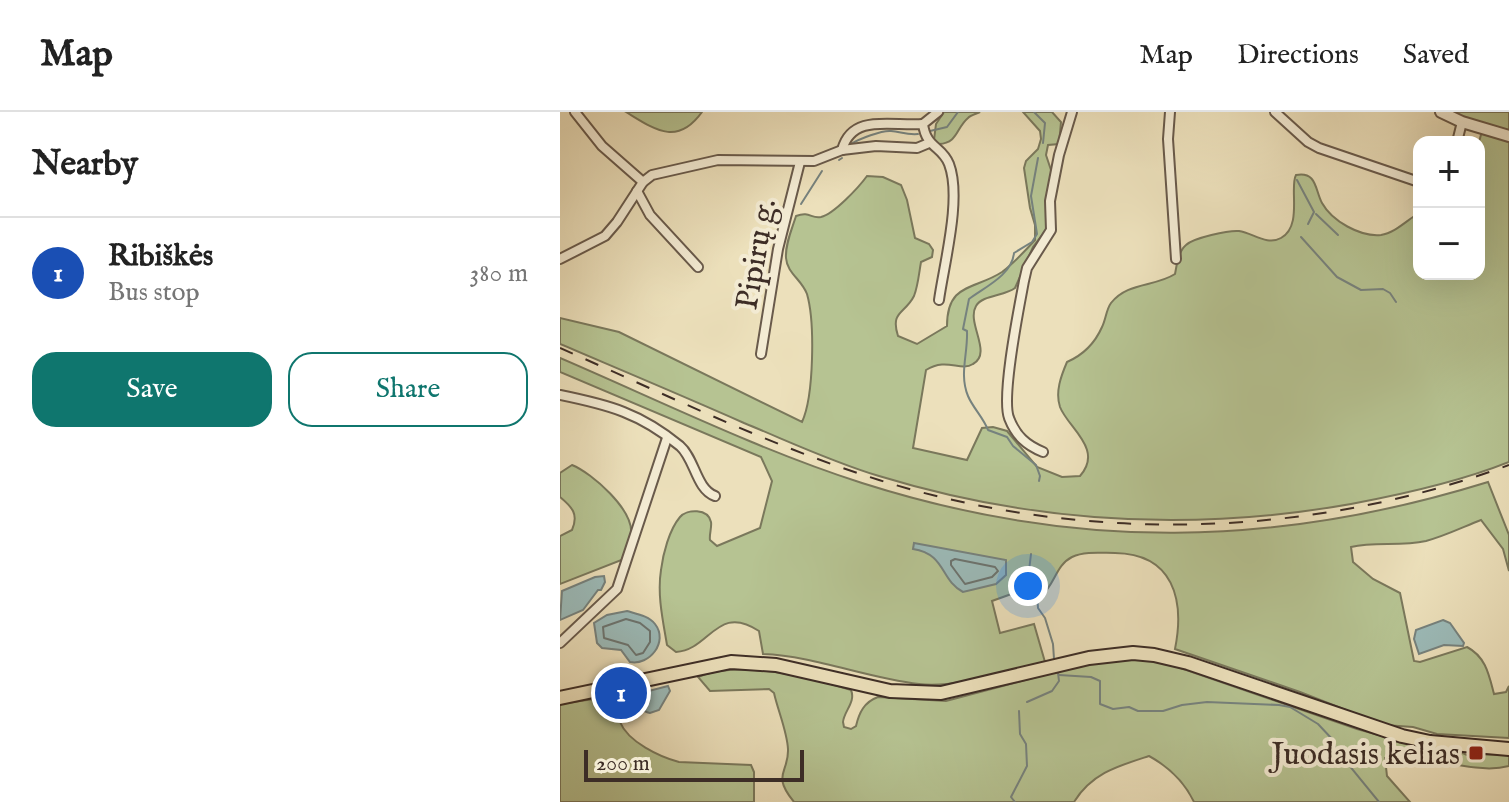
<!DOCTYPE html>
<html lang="en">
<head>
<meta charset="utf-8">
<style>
	body { margin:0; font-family:"IM FELL English",serif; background:#f2f2f2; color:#222 }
	.controls { position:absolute; right:24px; top:24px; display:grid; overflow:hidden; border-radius:16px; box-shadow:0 8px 32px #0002 }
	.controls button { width:72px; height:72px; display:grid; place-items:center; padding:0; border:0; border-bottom:2px solid #e0e0e0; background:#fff; color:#222; font:40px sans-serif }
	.scale { position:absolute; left:24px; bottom:20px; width:220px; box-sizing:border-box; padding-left:8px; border:4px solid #3d2d26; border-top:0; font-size:22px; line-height:28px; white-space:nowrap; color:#3d2d26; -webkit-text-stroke:6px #f3ebd3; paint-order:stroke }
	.you { position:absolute; left:468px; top:474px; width:28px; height:28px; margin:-20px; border:6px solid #fff; border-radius:50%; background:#1a73e8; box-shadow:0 0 0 12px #1a73e833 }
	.badge { display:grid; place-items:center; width:52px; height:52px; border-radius:50%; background:#0f766e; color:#fff; font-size:26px; font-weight:700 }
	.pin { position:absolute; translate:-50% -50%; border:4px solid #fff; box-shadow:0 2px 8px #0006 }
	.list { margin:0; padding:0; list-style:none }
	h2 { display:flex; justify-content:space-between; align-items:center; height:104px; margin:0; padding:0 32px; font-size:34px }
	h2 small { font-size:26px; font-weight:400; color:#767676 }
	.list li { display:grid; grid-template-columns:52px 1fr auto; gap:24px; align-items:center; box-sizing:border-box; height:112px; padding:0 32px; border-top:2px solid #e0e0e0 }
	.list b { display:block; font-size:30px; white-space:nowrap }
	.list p { margin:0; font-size:26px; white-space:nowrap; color:#767676 }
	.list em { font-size:26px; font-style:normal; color:#767676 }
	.actions { display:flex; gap:16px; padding:24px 32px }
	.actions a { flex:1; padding:18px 0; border:2px solid #0f766e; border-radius:24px; text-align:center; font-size:28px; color:#0f766e }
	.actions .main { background:#0f766e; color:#fff }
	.map { position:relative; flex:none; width:949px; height:690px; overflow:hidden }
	header { display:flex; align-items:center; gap:48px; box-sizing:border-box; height:112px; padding:0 40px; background:#fff; border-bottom:2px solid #e0e0e0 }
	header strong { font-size:38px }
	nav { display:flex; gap:44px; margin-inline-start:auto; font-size:28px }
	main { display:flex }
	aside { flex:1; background:#fff }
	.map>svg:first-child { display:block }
	.green { fill:#b6c392; stroke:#7a785c; stroke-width:2 }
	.water { fill:#9cbbb9; stroke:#76827e; stroke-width:2 }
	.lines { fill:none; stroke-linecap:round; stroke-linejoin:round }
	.shore { stroke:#6c7470; stroke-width:2 }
	.stream { stroke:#76827e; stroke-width:2 }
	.minor-casing { stroke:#695a4b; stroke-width:12 }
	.tertiary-casing { stroke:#695a4b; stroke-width:14 }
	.primary-casing { stroke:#3d2d26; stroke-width:16 }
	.minor { stroke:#f3ebd3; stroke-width:8 }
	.tertiary { stroke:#f3ebd3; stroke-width:10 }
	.primary { stroke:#ece0bb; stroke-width:12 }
	.rail { stroke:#3d2d26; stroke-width:2; stroke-dasharray:14 14; stroke-linecap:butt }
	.poi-dot { fill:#8f2418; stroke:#f3ebd3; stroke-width:3 }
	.labels { text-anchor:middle; stroke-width:8; stroke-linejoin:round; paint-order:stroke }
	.street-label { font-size:32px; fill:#3d2d26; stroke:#f3ebd3 }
	.poi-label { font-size:32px; fill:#3d2d26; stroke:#f3ebd3; text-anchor:end }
</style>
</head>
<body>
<header>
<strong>Map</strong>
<nav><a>Map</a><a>Directions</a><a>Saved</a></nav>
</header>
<main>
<aside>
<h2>Nearby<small></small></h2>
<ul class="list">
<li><span class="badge" style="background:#1a4fb4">1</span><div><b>Ribiškės</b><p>Bus stop</p></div><em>380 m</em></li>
</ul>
<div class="actions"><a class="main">Save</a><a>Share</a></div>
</aside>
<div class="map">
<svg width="949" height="690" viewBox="0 0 949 690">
	<rect width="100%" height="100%" fill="#ece0bb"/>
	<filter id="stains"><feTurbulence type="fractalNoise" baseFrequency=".0025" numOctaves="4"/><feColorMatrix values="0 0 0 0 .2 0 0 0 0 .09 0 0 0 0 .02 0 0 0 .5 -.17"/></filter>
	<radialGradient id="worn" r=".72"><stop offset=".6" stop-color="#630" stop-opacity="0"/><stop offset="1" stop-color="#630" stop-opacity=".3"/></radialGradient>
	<g class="green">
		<path d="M66 0H142C117 35 94 17 66 0Z"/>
		<path d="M384 0H420C416 2 411 3 408 6 396 16 398 31 379 32L374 28 376 12Z"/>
		<path d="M463 0H492L501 10 499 32 488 33 486 43 492 61 486 118 473 135 455 176C445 184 422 183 416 194 406 211 433 241 413 252 400 260 387 245 366 258L353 336 407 348 422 316 433 315 447 319 477 355 502 365 520 364C544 337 508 316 500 295 495 280 501 264 507 250 523 243 535 231 542 215 546 207 546 198 551 191 567 170 595 175 615 162 617 152 618 140 626 133 633 126 669 118 679 119 693 121 707 134 721 126 743 114 729 75 736 63 757 59 755 78 762 91 772 109 800 125 821 123 835 121 847 108 859 101V162H919V30L924 12 889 0H949V350C899 370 845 382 791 392 633 420 473 411 319 364 272 350 228 329 184 311 123 284 61 258 0 232V206L59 220 242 310C254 284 255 210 247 182 242 168 227 161 226 146 225 132 232 117 236 104 250 99 251 107 261 105 274 102 299 75 307 64L323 65 341 73 347 88 355 126 369 132 373 138 372 145 361 150C359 161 358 174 354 184 345 202 330 199 338 224L357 232 387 214C387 170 415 178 442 160 454 151 465 139 475 128V113L470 96 464 56 466 49 478 37 481 27 480 19Z"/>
		<path d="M0 246C100 289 199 338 302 371 515 439 715 436 928 370L949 423V459L943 437 921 408C903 415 885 424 866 429 840 435 815 429 791 435L793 450 813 467 840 481 854 549 860 550 907 535C926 545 929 563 934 582L946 580 949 574V626L877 622 853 615 824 613 740 580 615 537C625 487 613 442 555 441 541 441 525 439 512 445 496 453 495 472 482 483L475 482 468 476 432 489 440 521 474 512 485 550C449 558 394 577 359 572 306 566 255 544 203 542L199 519C157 491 150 538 116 540L107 533C103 509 97 483 101 458 103 442 109 418 120 405 127 397 148 396 151 410 152 415 149 423 150 428L157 434 200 416 212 369 201 345 0 260Z"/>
		<path d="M12 353C32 361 74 398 71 422 71 430 66 439 64 447L0 472V424L12 418C19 402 12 395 0 385V361Z"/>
		<path d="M558 547H580L609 552 797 617 844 630 893 637 907 643 949 642V654C909 665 852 634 825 646L827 664 850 690H634C624 669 609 655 589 644 558 654 532 661 514 690H234C211 662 229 661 228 637 227 619 218 599 214 581L209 577 150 579 138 565C180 547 249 565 291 578 296 590 284 599 283 610L284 615 291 617 296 614C299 601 304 590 318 585L386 589 530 551Z"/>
		<path d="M54 584C56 593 57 603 60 610 68 630 100 645 119 650L191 653 194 660V690H0V592Z"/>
	</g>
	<g class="water">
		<path d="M354 431 446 448V463L436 472 403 480C380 468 386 442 353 437Z"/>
		<polygon points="44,464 45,470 41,478 38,478 23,498 0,508 2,479 35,465"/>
		<path d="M67 499C77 502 89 504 95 512 109 530 89 554 70 550L61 538 42 536 37 531 34 511 47 503Z"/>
		<polygon points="883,508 890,511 904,531 903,534 884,533 859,542 854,527 856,518"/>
		<path d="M108 574 110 579 99 598 90 601C82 600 75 590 77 582Z"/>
	</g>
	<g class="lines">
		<g class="shore">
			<polygon points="395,447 435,455 438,459 432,465 405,472 391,453 391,449"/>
			<polygon points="66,507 80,511 90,519 90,530 83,541 76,543 68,533 44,526 43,515"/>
		</g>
		<g class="stream">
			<polyline points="474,0 485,11 483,31"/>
			<polyline points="370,19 387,15 398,0"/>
			<path d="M291 32C299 27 322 18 331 19 341 20 347 23 358 22"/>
			<path d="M478 46 471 84 477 122 472 130 454 141C452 163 425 175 409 187L403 217 407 219C408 242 399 262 408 284 413 296 423 305 428 318L447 325 453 334 476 353 480 364 479 369"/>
			<polyline points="279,48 282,46"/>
			<polyline points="737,68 754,100 748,112"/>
			<polyline points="241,92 262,59"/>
			<polyline points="756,102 778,123"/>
			<polyline points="741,125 777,165 801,178 823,177 830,181 836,190"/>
			<polyline points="471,442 468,467 477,482 478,496 485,506 493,532 494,547"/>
			<polyline points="499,563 531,565 540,569 540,592 553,597 569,595 578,599 603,599 622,593 647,590 719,593 730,595 758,612 773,628 775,636 819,690"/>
			<polyline points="467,590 492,579 499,569 498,561"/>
			<polyline points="455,690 451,685 467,654 466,632 460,622 459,599"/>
		</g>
		<g class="minor-casing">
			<g id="minor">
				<polyline points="15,0 42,34 83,70"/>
				<path d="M378 0 363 12C366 36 382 34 389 52 402 86 384 152 379 188"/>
				<polyline points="610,0 608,27 616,147"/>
				<polyline points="715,0 748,30 759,36 859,70"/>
				<polyline points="897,30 902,10"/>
				<path d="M282 38C292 0 334 15 363 12"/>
				<polyline points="77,79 90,103 138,155"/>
				<polyline points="0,147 45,124 57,110 83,70 92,63 158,48 254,49 282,38 316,34 357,36 369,31"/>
				<polyline points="201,242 218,137 240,50"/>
				<path d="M0 283C49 293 80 301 120 334 135 347 136 377 155 384"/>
				<path d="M483 340C466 333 456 324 449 306 441 284 459 196 464 169L467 156 491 118 490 89 499 43 512 0"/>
				<polyline points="0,531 57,477 107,326"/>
			</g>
		</g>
		<g class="tertiary-casing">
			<polyline id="tertiary" points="881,0 902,10 949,24"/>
		</g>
		<g class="primary-casing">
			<polyline id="primary" points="0,586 171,550 216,553 330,579 381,581 529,546 573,541 594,543 628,551 842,624 870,630 949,637"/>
		</g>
		<use href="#minor" class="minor"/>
		<use href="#tertiary" class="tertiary"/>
		<use href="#primary" class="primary"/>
		<path class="rail" d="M0 236C105 282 210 334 319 368 523 432 749 427 949 353"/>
	</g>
	<rect class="poi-dot" x="908" y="633" width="16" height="16" rx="4"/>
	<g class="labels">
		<g class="street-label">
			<text transform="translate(195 142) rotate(-80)" y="11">Pipirų g.</text>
		</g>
		<g class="poi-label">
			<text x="900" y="652">Juodasis kelias</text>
		</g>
	</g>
	<rect width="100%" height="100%" filter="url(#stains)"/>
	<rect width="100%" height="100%" fill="url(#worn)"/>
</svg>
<div class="controls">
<button>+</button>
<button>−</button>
</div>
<div class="scale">200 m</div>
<div class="you"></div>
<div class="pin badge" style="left:61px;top:581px;background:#1a4fb4">1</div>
</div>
</main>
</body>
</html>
